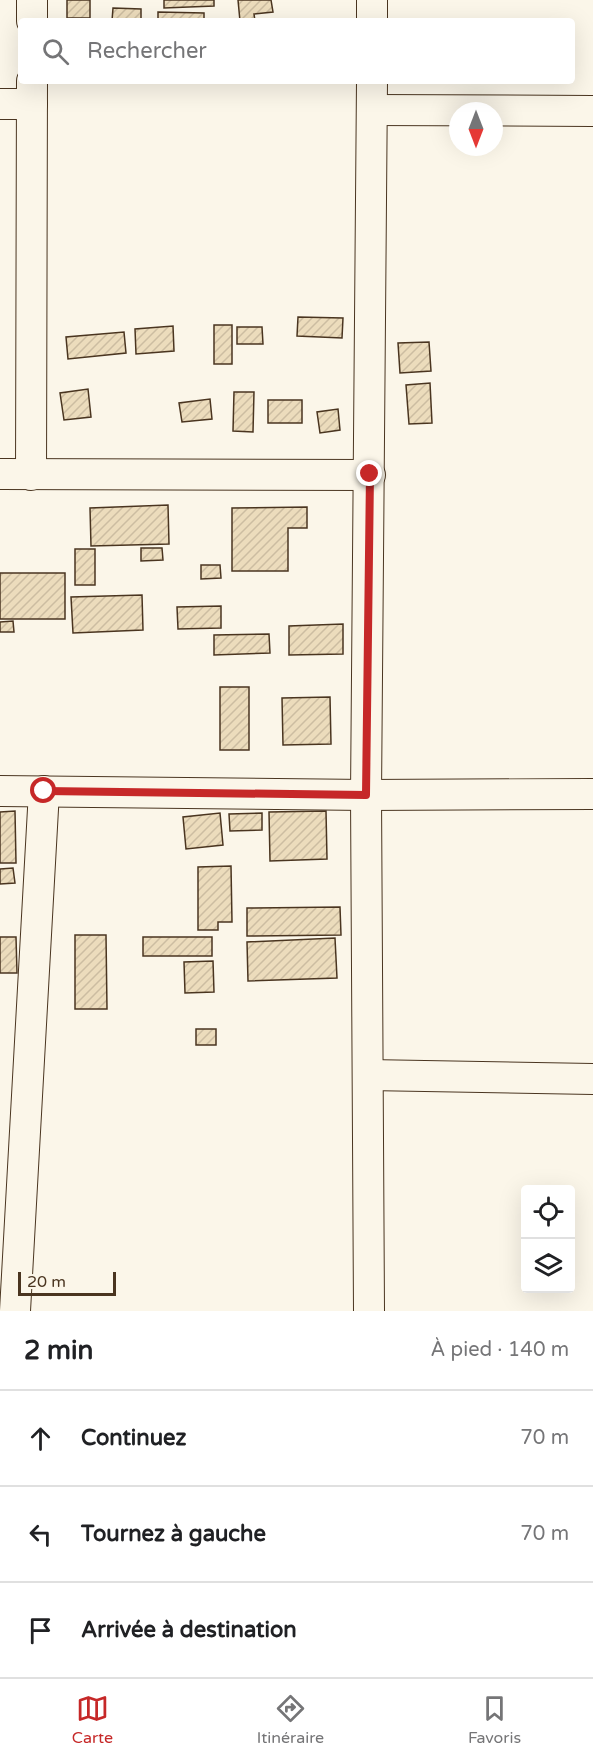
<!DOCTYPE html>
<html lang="fr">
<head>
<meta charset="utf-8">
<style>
	body { margin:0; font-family:"Varela Round",sans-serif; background:#f2f2f2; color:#202124 }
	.controls { position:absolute; right:18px; bottom:18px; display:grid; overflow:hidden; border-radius:6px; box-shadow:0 6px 24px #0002 }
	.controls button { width:54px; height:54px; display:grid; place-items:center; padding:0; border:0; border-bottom:2px solid #e0e0e0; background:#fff; color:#202124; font:30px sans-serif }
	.compass { position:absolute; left:449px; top:102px; width:54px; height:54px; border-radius:50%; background:#fff; box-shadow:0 6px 24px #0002; rotate:180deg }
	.scale { position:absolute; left:18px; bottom:15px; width:98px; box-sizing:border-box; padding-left:6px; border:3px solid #4a3520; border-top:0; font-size:16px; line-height:21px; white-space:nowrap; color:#4a3520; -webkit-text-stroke:4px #fbf6e9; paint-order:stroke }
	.stop { position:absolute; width:18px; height:18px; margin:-14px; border:4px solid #c62828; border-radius:50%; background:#fff }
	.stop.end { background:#c62828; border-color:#fff; box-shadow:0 2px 6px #0008 }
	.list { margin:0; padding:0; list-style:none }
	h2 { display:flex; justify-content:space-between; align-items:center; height:78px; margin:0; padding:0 24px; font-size:26px }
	h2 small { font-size:20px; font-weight:400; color:#757577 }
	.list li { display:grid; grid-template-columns:39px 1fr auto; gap:18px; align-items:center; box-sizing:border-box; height:96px; padding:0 24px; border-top:2px solid #e0e0e0 }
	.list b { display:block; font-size:22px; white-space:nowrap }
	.list em { font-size:20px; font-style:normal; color:#757577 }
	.icon { flex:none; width:33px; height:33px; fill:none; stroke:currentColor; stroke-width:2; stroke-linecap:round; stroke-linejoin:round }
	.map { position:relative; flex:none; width:593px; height:1311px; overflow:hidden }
	.search { position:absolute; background:#fff; box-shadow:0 6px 24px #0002; left:18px; right:18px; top:18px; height:66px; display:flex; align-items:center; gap:15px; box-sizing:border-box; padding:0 21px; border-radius:6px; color:#757577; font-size:22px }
	.sheet { height:366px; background:#fff }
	nav { display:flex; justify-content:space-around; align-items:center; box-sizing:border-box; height:84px; border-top:2px solid #e0e0e0; background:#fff; font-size:16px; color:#757577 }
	nav a { display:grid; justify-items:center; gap:3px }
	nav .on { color:#c62828 }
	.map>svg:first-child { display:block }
	.building { fill:url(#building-hatch); stroke:#4a3520; stroke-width:1.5 }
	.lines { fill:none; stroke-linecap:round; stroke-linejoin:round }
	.street-casing { stroke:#4a3520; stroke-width:32 }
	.street { stroke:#fbf6e9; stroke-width:30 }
	.route { stroke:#c62828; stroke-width:8 }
</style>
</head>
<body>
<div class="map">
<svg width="593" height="1311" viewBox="0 0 593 1311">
	<defs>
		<pattern id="building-hatch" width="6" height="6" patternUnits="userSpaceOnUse" patternTransform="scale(1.5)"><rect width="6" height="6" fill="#ecdcbc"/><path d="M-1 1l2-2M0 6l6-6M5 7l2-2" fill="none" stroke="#ccbda1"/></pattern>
	</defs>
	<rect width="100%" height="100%" fill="#fbf6e9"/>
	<g class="building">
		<rect x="67" y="0" width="23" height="18"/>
		<polygon points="164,0 214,0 214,6 164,8"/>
		<polygon points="238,0 271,0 273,12 254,14 255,21 240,21"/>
		<polygon points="113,8 141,9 141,21 112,21"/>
		<polygon points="158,12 204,13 204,21 158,21"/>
		<polygon points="298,317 343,318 342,338 297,336"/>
		<rect x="214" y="325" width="18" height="39"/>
		<polygon points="173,326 174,351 136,354 135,329"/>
		<polygon points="237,327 262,327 263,344 237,344"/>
		<polygon points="124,332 126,353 68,359 66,337"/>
		<polygon points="429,342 431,371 400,373 398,343"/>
		<polygon points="430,383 432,423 409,424 406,385"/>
		<polygon points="88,389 91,417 64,420 60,393"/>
		<polygon points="234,392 254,392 253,432 233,431"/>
		<polygon points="210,399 212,419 182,422 179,403"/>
		<rect x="268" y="400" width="34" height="23"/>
		<polygon points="338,409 340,430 320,433 317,412"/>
		<polygon points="168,505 169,544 91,546 90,508"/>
		<polygon points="307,507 307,528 288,528 288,571 232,571 232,508"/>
		<polygon points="141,548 162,548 163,560 141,561"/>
		<rect x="75" y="549" width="20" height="36"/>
		<polygon points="201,565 220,565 221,578 201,579"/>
		<rect x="0" y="573" width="65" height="46"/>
		<polygon points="142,595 143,630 73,633 71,597"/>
		<polygon points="221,606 221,628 178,629 177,607"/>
		<polygon points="13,621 14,632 0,632 0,622"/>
		<polygon points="343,624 343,654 289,655 289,626"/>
		<polygon points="269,634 270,653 214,655 214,635"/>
		<rect x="220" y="687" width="29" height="63"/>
		<polygon points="330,697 331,744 283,745 282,698"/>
		<polygon points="15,811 16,863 0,863 0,812"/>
		<polygon points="326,811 327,859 270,861 269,812"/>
		<polygon points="220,813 223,845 186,849 183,817"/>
		<polygon points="262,813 262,830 230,831 229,814"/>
		<polygon points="231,866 232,922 218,922 218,930 198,930 198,867"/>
		<polygon points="13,868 15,883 0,884 0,869"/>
		<polygon points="340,907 341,935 247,936 247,908"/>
		<polygon points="75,935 106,935 107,1009 75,1009"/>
		<polygon points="0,937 16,937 17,973 0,973"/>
		<rect x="143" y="937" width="69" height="19"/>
		<polygon points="335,938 337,978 248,981 247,942"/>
		<polygon points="213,961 214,992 185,993 184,962"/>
		<rect x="196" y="1029" width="20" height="16"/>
	</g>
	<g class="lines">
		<g class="street-casing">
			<g id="street">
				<polyline points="372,0 372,21"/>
				<polyline points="32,21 32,0"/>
				<polyline points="0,104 32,104"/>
				<polyline points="372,110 593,111"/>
				<polyline points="0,474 370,475"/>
				<polyline points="31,475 32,81"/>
				<polyline points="0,791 366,795 593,794"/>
				<polyline points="368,1075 593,1079"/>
				<polyline points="15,1311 44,791"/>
				<polyline points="369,1311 366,795 372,81"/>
			</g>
		</g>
		<use href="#street" class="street"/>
	</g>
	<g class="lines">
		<polyline class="route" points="44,791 366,795 370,474"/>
	</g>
</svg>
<div class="controls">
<button><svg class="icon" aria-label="locate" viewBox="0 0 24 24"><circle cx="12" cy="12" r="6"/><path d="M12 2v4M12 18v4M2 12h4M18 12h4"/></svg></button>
<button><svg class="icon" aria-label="layers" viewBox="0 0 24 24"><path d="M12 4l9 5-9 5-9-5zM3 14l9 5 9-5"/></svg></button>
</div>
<svg class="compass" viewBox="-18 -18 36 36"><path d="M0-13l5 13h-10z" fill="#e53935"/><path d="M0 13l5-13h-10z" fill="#757577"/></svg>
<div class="scale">20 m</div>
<div class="stop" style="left:44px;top:791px"></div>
<div class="stop end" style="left:370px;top:474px"></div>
<div class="search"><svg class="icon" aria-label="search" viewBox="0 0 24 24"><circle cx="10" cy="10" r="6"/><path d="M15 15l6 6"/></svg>Rechercher</div>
</div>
<section class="sheet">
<h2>2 min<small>À pied · 140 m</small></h2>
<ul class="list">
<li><svg class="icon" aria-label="ahead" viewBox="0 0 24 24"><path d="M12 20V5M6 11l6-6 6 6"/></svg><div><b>Continuez</b></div><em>70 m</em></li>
<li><svg class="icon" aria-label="left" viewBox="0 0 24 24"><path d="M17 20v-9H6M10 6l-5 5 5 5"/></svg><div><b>Tournez à gauche</b></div><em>70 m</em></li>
<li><svg class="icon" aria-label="arrive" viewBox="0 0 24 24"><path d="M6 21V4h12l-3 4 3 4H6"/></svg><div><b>Arrivée à destination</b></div></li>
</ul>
</section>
<nav>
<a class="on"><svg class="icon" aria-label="map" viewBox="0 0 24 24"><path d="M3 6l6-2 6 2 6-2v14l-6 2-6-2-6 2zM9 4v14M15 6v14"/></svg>Carte</a>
<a><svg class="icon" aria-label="directions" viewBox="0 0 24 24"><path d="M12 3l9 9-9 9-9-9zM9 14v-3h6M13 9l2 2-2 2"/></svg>Itinéraire</a>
<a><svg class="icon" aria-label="saved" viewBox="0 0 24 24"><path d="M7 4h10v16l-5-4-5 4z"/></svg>Favoris</a>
</nav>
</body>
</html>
